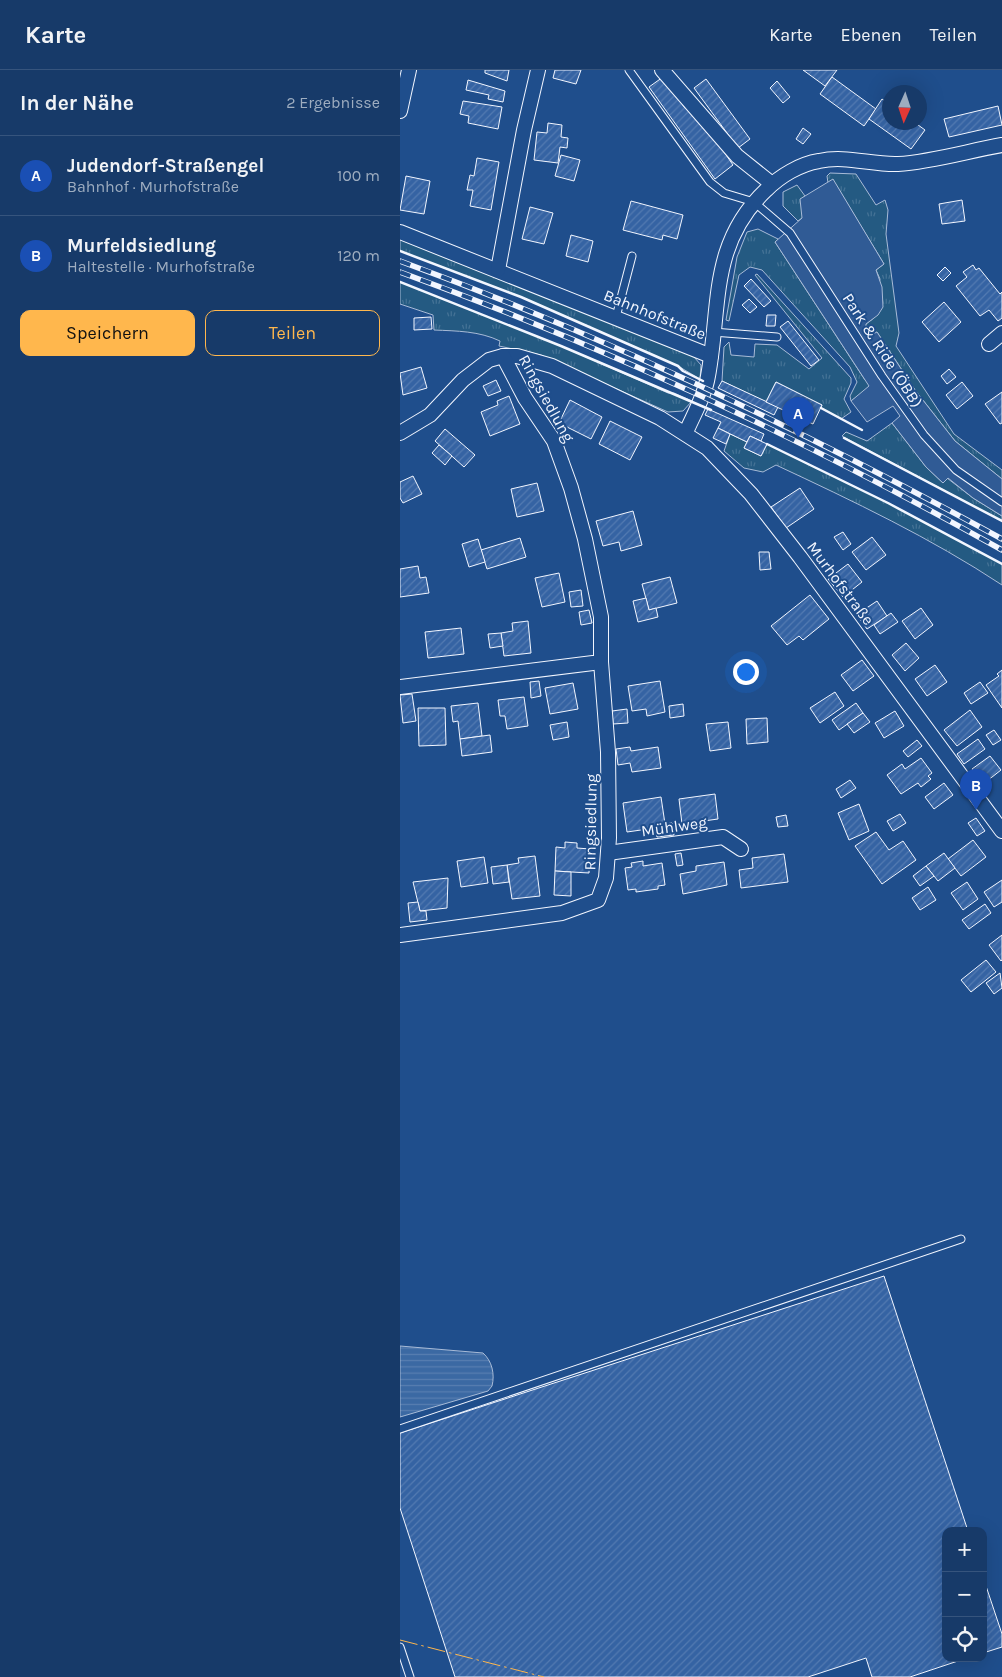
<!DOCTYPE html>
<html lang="de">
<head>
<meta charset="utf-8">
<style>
	body { margin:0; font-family:Karla,sans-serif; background:#20416f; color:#f1f3f6 }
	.controls { position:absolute; right:15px; bottom:15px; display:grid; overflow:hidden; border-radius:10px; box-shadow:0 5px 20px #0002 }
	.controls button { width:45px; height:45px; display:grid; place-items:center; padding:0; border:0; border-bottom:1px solid #36547d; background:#173a69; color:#f1f3f6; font:25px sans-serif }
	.compass { position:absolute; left:482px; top:15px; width:45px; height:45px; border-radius:50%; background:#173a69; box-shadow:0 5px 20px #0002; rotate:183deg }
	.you { position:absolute; left:345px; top:601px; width:18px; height:18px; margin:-12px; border:4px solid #fff; border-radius:50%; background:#1a73e8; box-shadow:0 0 0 8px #1a73e833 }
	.badge { display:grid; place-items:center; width:32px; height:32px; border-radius:50%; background:#ffb74d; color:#fff; font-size:16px; font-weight:700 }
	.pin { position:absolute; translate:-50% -41px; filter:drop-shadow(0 1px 2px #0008) }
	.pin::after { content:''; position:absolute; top:26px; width:18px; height:15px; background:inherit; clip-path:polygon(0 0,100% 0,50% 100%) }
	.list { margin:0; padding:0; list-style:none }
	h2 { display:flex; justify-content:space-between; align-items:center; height:65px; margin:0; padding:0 20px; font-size:21px }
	h2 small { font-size:16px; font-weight:400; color:#9eadc0 }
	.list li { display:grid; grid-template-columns:32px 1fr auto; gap:15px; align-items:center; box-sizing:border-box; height:80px; padding:0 20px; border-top:1px solid #36547d }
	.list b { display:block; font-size:19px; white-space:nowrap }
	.list p { margin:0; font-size:16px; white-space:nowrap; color:#9eadc0 }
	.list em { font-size:16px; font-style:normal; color:#9eadc0 }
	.actions { display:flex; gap:10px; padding:15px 20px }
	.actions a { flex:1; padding:11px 0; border:1px solid #ffb74d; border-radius:10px; text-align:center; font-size:18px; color:#ffb74d }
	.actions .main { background:#ffb74d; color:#111 }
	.icon { flex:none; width:28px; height:28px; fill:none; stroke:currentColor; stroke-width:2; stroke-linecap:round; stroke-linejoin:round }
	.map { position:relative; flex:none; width:602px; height:1607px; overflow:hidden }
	header { display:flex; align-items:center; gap:30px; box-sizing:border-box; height:70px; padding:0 25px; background:#173a69; border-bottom:1px solid #36547d }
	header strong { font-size:24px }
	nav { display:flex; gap:28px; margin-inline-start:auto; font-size:18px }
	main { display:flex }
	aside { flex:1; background:#173a69 }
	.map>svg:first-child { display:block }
	.grass { fill:url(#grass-tufts); stroke:#a8bbd7 }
	.parking { fill:#305b95; stroke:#a8bbd7 }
	.water { fill:url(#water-rules); stroke:#a8bbd7 }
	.building { fill:url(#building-hatch); stroke:#f2f6ff }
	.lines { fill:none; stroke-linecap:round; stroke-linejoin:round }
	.service-casing { stroke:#f2f6ff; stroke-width:9 }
	.minor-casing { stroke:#f2f6ff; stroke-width:16 }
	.service { stroke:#1f4e8c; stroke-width:7 }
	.minor { stroke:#1f4e8c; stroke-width:14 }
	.rail-casing { stroke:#f2f6ff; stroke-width:5.5 }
	.rail { stroke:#1f4e8c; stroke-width:4; stroke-dasharray:11; stroke-linecap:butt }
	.wall { stroke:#f2f6ff; stroke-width:2.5 }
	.power { stroke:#ffb74d; stroke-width:1; stroke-dasharray:18 4 2.5 4; stroke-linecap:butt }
	.labels { text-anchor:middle; stroke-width:4; stroke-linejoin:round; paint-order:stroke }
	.street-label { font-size:16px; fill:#f2f6ff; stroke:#1f4e8c }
</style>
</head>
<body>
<header>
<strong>Karte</strong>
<nav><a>Karte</a><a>Ebenen</a><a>Teilen</a></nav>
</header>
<main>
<aside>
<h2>In der Nähe<small>2 Ergebnisse</small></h2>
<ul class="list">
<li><span class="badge" style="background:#1a4fb4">A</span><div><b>Judendorf-Straßengel</b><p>Bahnhof · Murhofstraße</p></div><em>100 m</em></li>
<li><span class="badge" style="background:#1a4fb4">B</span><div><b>Murfeldsiedlung</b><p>Haltestelle · Murhofstraße</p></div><em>120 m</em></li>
</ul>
<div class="actions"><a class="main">Speichern</a><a>Teilen</a></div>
</aside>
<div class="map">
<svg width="602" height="1607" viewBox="0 0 602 1607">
	<defs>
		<pattern id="grass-tufts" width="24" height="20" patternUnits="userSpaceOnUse" patternTransform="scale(1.25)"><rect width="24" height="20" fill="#245a82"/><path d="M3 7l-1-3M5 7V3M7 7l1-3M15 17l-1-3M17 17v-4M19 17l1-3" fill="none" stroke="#447295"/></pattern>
		<pattern id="water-rules" width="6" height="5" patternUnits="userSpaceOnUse" patternTransform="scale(1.25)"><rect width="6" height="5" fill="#3b69a3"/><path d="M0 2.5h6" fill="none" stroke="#587fb1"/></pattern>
		<pattern id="building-hatch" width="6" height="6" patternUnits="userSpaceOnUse" patternTransform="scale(1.25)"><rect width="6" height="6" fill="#3563a3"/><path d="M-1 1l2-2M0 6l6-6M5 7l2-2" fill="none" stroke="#537ab1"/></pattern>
	</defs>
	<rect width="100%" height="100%" fill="#1f4e8c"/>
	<g class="grass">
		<polygon points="430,103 456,104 476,135 485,130 488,140 486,164 499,263 496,276 554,364 602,400 602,409 555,371 515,320 477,262 467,267 464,261 466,254 474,248 480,209 476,200 484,194 433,110 428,113 427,106"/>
		<polygon points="397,115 405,126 401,129 435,184 402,148 398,151 383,136 383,122"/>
		<polygon points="358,159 378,169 375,172 465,310 477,312 451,331 450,326 457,312 450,297 362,200 350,197 339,205 329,251 326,250 337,187 347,162"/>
		<polygon points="0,169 287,283 294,287 301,295 300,309 278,296 121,227 0,181"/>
		<polygon points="357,204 451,308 451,313 444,329 451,342 441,349 421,338 422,335 376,312 366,332 322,311 324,277 329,272 331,285 354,287 355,274 377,275 409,299 422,288 355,205"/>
		<path d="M0 212 161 276 268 323H274L292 331 283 341 268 342 141 285 99 276 100 271C79 261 57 261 34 260L33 245 0 234Z"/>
		<polygon points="492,353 526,397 543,413 547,408 573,428 602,446 602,451 442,366 446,362 467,371"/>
		<path d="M330 364 347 372 344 378 361 386 367 374 488 433 602 494V515C531 468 453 431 376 395L363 402 344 398 324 381Z"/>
	</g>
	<polygon class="parking" points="433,109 484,194 476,200 482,217 483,237 478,245 466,254 465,265 467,267 477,262 515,320 555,371 602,409 602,446 573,428 548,408 543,413 526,397 492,353 500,346 493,336 467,352 451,331 469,316 375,172 402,148 400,129"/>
	<path class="water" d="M0 1276 83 1283C92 1291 95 1304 92 1316L88 1321 0 1347Z"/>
	<g class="building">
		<polygon points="85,0 109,0 107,11 85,3"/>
		<polygon points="155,0 181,0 176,14 153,8"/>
		<polygon points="403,0 437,0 425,16"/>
		<polygon points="263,7 285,38 288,36 309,65 311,63 333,95 315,109 249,17"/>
		<polygon points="432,7 476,39 464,56 420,24"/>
		<polygon points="306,9 350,69 338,78 294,18"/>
		<polygon points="68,10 105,21 103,32 88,29 89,25 66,20"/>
		<polygon points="377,11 390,27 383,33 370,18"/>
		<polygon points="482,29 490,35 490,52 514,52 525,60 511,79 469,49"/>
		<polygon points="63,31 102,37 98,59 68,53 69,46 60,44"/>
		<polygon points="598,36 602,55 549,67 544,49"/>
		<polygon points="148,53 162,55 161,67 168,68 167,78 160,77 158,93 134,90 137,62 147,63"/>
		<polygon points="403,58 411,64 403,74 396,69"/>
		<polygon points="161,85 180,90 174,111 155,106"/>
		<polygon points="77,88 99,92 91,140 70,136 73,120 67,120 70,105 74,106"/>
		<polygon points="6,106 30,111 24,144 0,140"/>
		<polygon points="562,130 565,151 542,154 539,134"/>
		<polygon points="231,131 283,145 277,169 263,165 262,170 223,160"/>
		<polygon points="130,137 153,143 144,174 122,169"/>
		<polygon points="171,165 193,171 188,192 166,186"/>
		<polygon points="573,195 576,200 579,198 600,224 602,222 602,248 598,251 589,240 580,246 556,216 567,207 563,202"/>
		<polygon points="545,197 551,203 543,211 537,205"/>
		<polygon points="351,209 371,231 364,237 344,216"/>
		<polygon points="349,229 357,237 350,243 342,235"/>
		<polygon points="544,232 561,252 539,272 522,252"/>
		<polygon points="367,245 376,245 375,256 366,256"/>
		<polygon points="31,247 32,259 14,260 14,248"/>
		<polygon points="388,251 419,290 411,296 380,257"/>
		<polygon points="21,297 27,318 3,325 0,303"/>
		<polygon points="549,299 556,307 547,314 541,306"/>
		<polygon points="96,310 101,321 88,326 83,316"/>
		<polygon points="322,311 378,337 374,345 318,318"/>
		<polygon points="376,312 422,335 413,354 366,332"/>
		<polygon points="562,312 573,326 557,339 546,325"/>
		<polygon points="602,322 602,353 600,354 585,334"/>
		<polygon points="109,326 120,354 90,366 81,342 98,335 97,331"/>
		<polygon points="170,330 202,347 191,369 159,353"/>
		<polygon points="308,339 364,364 361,371 350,366 347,372 318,358 321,352 305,345"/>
		<polygon points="210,351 242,367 230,390 199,374"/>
		<polygon points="318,358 330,364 326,374 313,368"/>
		<polygon points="45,359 75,385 64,397 35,371"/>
		<polygon points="350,366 367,374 361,386 344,378"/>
		<polygon points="39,375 52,386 45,395 32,383"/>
		<polygon points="13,406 22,424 3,433 0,428 0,412"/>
		<polygon points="137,413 144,441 117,447 111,419"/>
		<polygon points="400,418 414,439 386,458 371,437"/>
		<polygon points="233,441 242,475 221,481 219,472 203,476 196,451"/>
		<polygon points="443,462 451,474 443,480 434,467"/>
		<polygon points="472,467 486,485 466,500 452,482"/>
		<polygon points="120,468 126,487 87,499 81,480"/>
		<polygon points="78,469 85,492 69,497 62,474"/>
		<polygon points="359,482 369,482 371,499 360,500"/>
		<polygon points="448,494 462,512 443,527 428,509"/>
		<polygon points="18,496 20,508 26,507 29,523 0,527 0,499"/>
		<polygon points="159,503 165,532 142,537 135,508"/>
		<polygon points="270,507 277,533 249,540 242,514"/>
		<polygon points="181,520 183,536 171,537 169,522"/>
		<polygon points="410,525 429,549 403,570 399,566 387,575 371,556"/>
		<polygon points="246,528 249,540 256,538 258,547 238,552 233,531"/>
		<polygon points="477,531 487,546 467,559 460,549 465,546 462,541"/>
		<polygon points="521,538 533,555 515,569 502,551"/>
		<polygon points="189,540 192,553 181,555 179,542"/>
		<polygon points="491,543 498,552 480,564 474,555"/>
		<polygon points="128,551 131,583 104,586 101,563 113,561 112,553"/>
		<polygon points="61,558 64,584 28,588 25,562"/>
		<polygon points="101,563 103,576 90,578 88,564"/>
		<polygon points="506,573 519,588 505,601 492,585"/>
		<polygon points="462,590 474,606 453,621 441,605"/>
		<polygon points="535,595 547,612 527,626 515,609"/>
		<polygon points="602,600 602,638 586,615 599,606 597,604"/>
		<polygon points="139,611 141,626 131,628 130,612"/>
		<polygon points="260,611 265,642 247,646 246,639 232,641 228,616"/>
		<polygon points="580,612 588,623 571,634 564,623"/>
		<polygon points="173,613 178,639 150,644 145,618"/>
		<polygon points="435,622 444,636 420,653 410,638"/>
		<polygon points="12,624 16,651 3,653 0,625"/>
		<polygon points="124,627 128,656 107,659 105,646 100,646 98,630"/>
		<polygon points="78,633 82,666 60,669 58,651 53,652 51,636"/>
		<polygon points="456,633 463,643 439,660 432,650"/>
		<polygon points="283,634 284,646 270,648 269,636"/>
		<polygon points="18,638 45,638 46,675 19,676"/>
		<polygon points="227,639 228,653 213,654 212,641"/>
		<polygon points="570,640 582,657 557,676 544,660"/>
		<polygon points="495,641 504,656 484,668 475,653"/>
		<polygon points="463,643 470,652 454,663 447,654"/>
		<polygon points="367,648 368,672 347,674 346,649"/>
		<polygon points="167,652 169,667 153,670 150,655"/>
		<polygon points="328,652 331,678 310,681 306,654"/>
		<polygon points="594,660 601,670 593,675 586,665"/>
		<polygon points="90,665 92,682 62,686 60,669"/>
		<polygon points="578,669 585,679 564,694 557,684"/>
		<polygon points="517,670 522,676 508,687 503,681"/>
		<polygon points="230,677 231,681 258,677 261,698 232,702 230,693 218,695 216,679"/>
		<polygon points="590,686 601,700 587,711 583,705 579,708 572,699"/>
		<polygon points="521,688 532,703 528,706 531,709 521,717 518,713 501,724 487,705 502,694 505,699"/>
		<polygon points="450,710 456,718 441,728 436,719"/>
		<polygon points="544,713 553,725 534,739 525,727"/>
		<polygon points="315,724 318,749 282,754 279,729"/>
		<polygon points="261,727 265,754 272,753 274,765 257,767 255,758 227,762 223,733"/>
		<polygon points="459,734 469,761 449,770 438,743"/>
		<polygon points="500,744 506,753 493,761 487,751"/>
		<polygon points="386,745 388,756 378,757 376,747"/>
		<polygon points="576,748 585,761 577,766 568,753"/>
		<polygon points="476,762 489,780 503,771 516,790 482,814 455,776"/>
		<polygon points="573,770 586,787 561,806 548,789"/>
		<polygon points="165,772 177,773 177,778 190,779 189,803 155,801 156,777 165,778"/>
		<polygon points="281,783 283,795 277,796 275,784"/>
		<polygon points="544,783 555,798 538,811 526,796"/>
		<polygon points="384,784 388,812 341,818 339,800 353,798 352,788"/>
		<polygon points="135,786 140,826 112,829 107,795 119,793 118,788"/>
		<polygon points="84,787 88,813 61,817 57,791"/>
		<polygon points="243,791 243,796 262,793 265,815 258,816 258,819 236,822 236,819 228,820 225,798 232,797 231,793"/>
		<polygon points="324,792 327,815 283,824 280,804 296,801 296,796"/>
		<polygon points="107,795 109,812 93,814 91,797"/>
		<polygon points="526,796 534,806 520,816 513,806"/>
		<polygon points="155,801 171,802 171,826 154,825"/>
		<polygon points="48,808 47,838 20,841 13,812"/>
		<polygon points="602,810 602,832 594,837 584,822"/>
		<polygon points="567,812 578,829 563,840 551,823"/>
		<polygon points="528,817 536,830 520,840 512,828"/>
		<polygon points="18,832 20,841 26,841 27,850 10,852 8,833"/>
		<polygon points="585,834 591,843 569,859 562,850"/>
		<polygon points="602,865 602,890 601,891 589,875"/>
		<polygon points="586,890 596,902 571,922 561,910"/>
		<polygon points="600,903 602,918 594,924 586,913"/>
		<polygon points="484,1206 568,1461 546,1461 546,1588 567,1588 510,1607 472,1607 466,1588 408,1607 55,1607 0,1438 0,1363"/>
		<polygon points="583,1507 602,1564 602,1577 583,1583"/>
	</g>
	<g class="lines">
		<g class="service-casing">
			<g id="service">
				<polyline points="229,0 310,112 324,123 354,132 390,163 482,306 524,365 556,400 602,432"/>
				<polyline points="216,247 232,186"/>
				<polyline points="313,262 377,267"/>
				<polyline points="0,1359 561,1169"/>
				<polyline points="0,1577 10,1607"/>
			</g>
		</g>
		<g class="minor-casing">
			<g id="minor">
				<polyline points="262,0 337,86 372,114"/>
				<polyline points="0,41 9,0"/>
				<polyline points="0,162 311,286"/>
				<polyline points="98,200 124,60 138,0"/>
				<polyline points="589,274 602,263"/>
				<path d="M286 362C294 344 305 325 308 306 321 236 309 174 366 120 380 106 400 94 419 91 446 85 471 95 498 94 532 92 568 81 602 75"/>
				<polyline points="0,363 30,345 63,310 89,290 103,286 117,286 152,296 260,348 307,378 351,424 400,487 602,761"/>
				<polyline points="0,617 201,592 201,547 185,469 171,418 154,371 125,328 103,286"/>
				<polyline points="208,783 323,767 341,779"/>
				<polyline points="0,865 162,843 198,830 206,808 209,768 208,682 201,592"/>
			</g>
		</g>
		<use href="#service" class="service"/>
		<use href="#minor" class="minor"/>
		<g class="rail-casing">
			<g id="rail">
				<path d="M0 191C208 267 409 363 602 469"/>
				<path d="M0 202C207 277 410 372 602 480"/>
			</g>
		</g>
		<use href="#rail" class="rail"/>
		<g class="wall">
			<polyline points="0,181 121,227 278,296 283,301 303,311"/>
			<polyline points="0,212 161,276 311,340"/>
			<polyline points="421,338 462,360"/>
			<polyline points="444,368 602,451"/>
			<polyline points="367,374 488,433 602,494"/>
		</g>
		<polyline class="power" points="0,1570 144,1607"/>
	</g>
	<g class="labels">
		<g class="street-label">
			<text transform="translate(255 244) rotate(22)" y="6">Bahnhofstraße</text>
			<text transform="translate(483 280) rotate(57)" y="6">Park &amp; Ride (ÖBB)</text>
			<text transform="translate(147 328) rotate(61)" y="6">Ringsiedlung</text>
			<text transform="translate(441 513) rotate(53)" y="6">Murhofstraße</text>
			<text transform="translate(190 752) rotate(-89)" y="6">Ringsiedlung</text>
			<text transform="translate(274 756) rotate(-8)" y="6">Mühlweg</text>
		</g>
	</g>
</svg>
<div class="controls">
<button>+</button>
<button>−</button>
<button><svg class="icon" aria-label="locate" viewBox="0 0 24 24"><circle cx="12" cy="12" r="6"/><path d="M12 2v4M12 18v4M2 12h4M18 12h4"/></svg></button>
</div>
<svg class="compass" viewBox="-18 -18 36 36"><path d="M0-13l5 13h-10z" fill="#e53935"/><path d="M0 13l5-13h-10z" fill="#9eadc0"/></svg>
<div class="you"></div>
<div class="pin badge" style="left:398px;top:368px;background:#1a4fb4">A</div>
<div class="pin badge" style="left:576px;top:740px;background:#1a4fb4">B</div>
</div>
</main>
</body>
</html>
